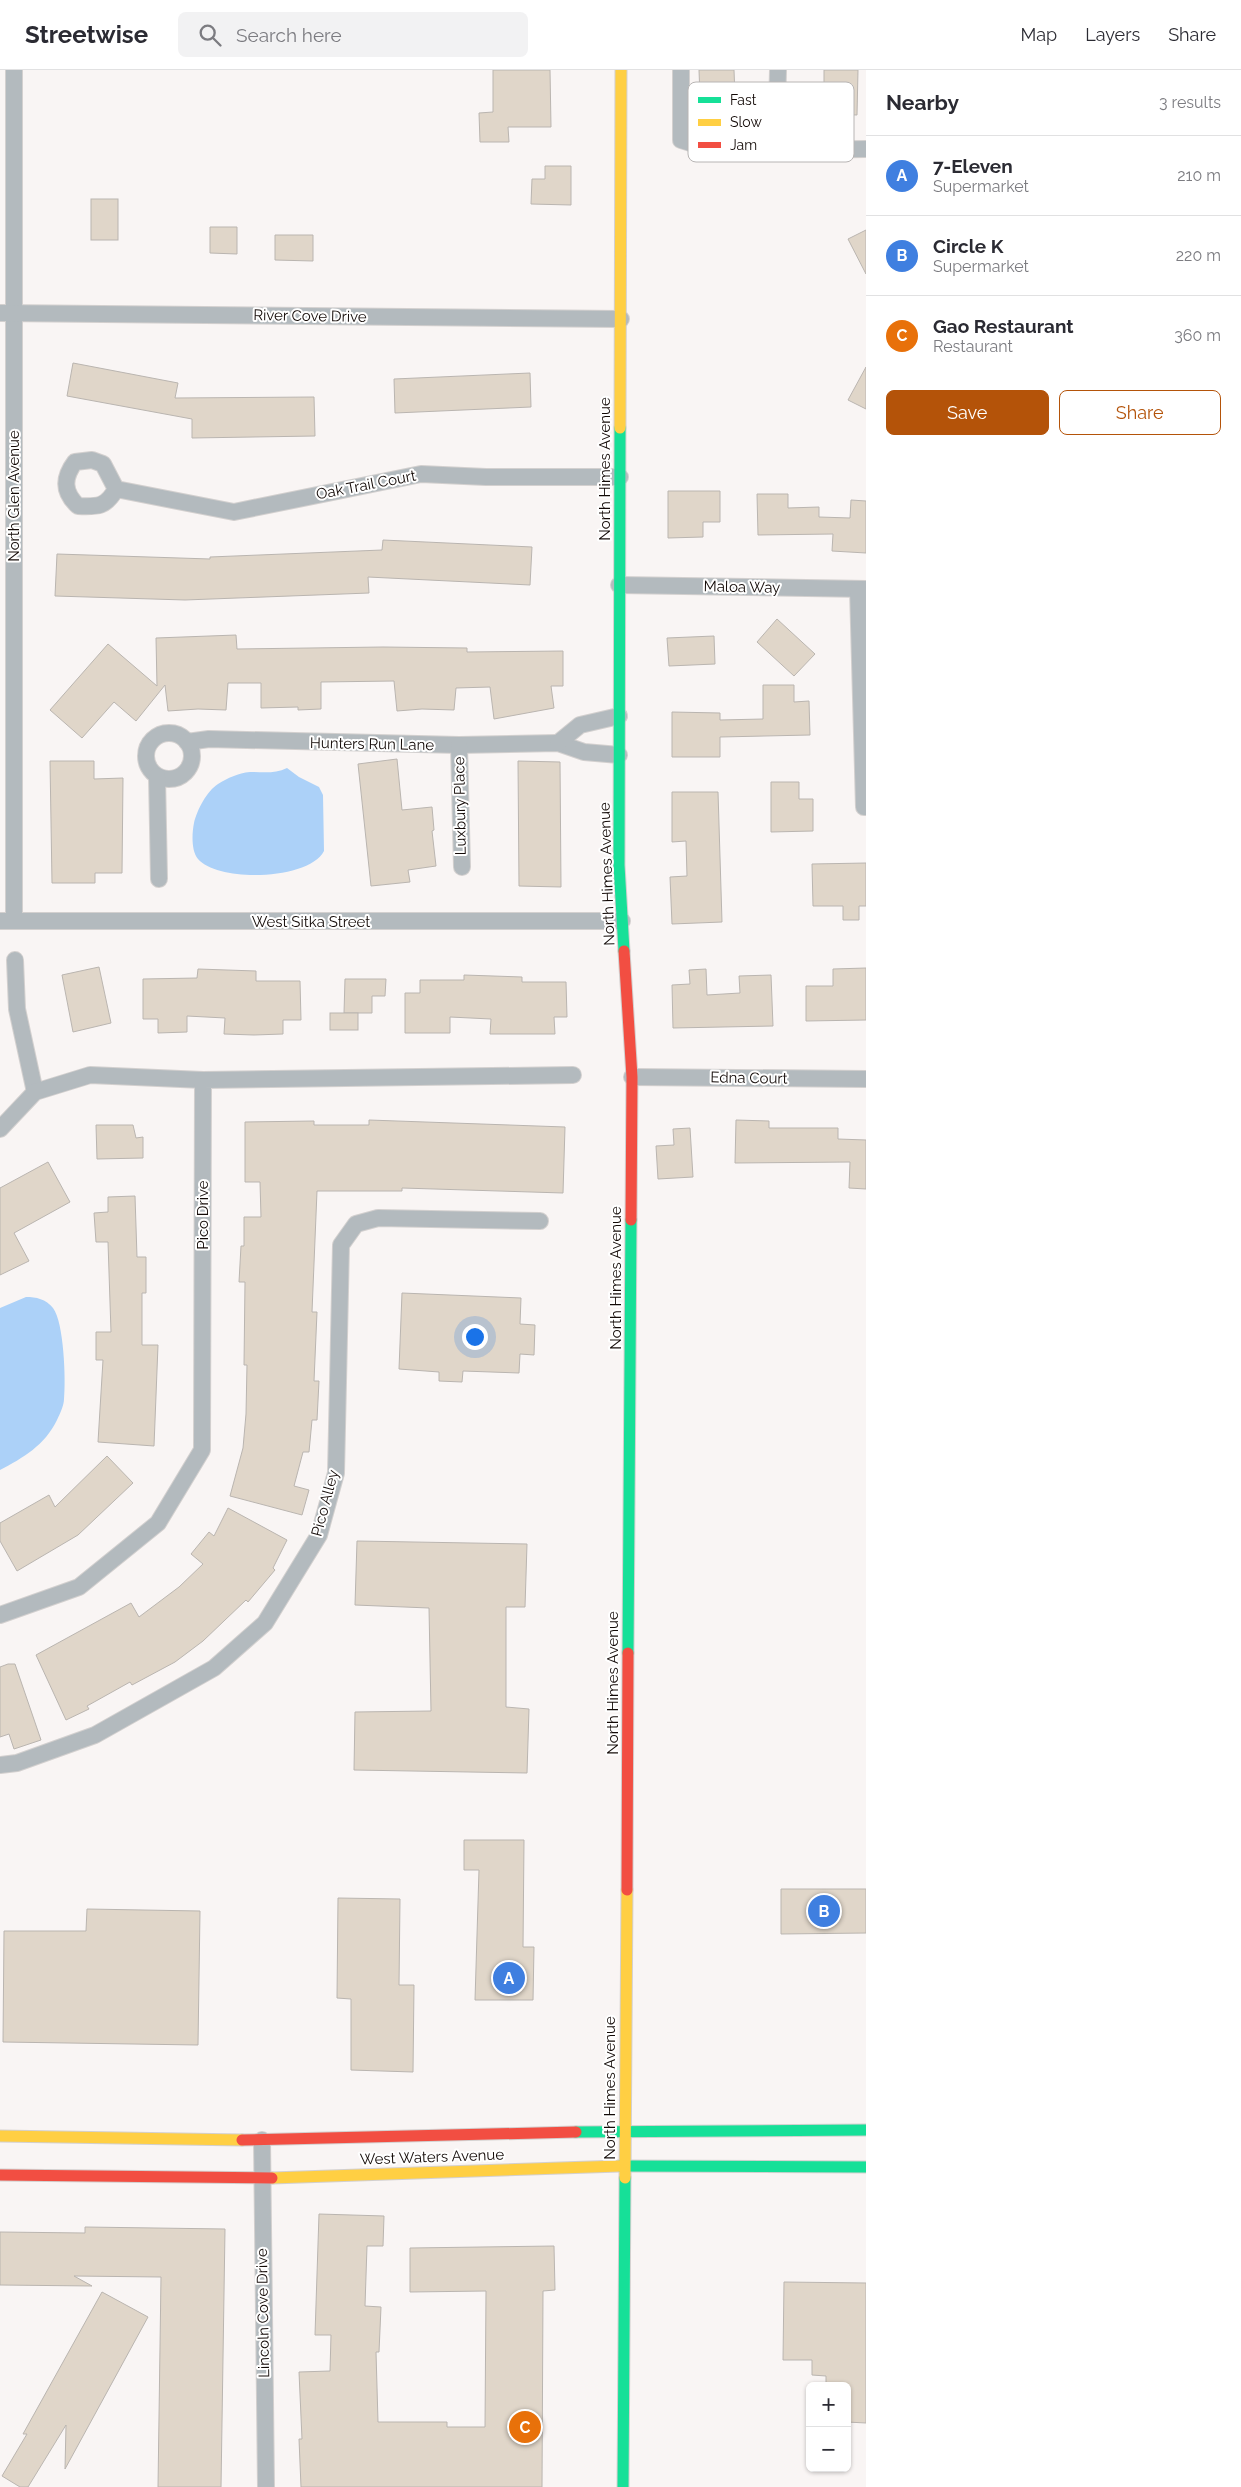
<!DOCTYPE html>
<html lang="en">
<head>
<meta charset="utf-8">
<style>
	body { margin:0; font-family:Raleway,sans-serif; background:#f2f2f3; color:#2b2b33 }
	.controls { position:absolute; right:15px; bottom:15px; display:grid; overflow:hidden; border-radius:8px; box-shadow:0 1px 4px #0004 }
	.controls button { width:45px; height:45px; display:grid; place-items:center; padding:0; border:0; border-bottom:1px solid #e1e1e2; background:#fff; color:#2b2b33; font:25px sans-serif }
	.you { position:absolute; left:474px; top:1266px; width:18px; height:18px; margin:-12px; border:4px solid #fff; border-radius:50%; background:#1a73e8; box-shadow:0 0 0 8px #1a73e833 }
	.badge { display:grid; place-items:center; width:32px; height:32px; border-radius:50%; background:#b45309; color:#fff; font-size:16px; font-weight:700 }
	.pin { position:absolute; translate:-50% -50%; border:2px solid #fff; box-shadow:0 1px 5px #0006 }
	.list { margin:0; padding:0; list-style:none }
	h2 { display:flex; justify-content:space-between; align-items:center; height:65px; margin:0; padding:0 20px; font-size:21px }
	h2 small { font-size:16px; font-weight:400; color:#7c7c81 }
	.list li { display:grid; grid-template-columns:32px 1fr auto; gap:15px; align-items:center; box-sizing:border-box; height:80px; padding:0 20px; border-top:1px solid #e1e1e2 }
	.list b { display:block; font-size:19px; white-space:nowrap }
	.list p { margin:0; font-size:16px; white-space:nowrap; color:#7c7c81 }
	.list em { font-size:16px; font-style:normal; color:#7c7c81 }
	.actions { display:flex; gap:10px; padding:15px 20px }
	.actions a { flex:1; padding:11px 0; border:1px solid #b45309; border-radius:8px; text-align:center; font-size:18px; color:#b45309 }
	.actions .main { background:#b45309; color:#fff }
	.icon { flex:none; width:28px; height:28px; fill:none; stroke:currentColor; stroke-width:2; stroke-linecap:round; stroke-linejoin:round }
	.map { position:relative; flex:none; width:866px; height:2417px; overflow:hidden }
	header { display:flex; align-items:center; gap:30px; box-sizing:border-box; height:70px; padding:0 25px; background:#fff; border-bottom:1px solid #e1e1e2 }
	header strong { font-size:24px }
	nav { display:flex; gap:28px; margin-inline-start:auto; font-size:18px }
	.search { width:350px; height:45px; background:#f2f2f3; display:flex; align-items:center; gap:12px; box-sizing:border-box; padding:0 18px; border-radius:8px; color:#7c7c81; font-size:19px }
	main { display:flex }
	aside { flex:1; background:#fff }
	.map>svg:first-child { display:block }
	.water { fill:#acd1f8 }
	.building { fill:#e0d6c9; stroke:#bab5b0 }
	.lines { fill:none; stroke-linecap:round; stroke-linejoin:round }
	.street-casing { stroke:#d3d0cf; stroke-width:18 }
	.fast-casing { stroke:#d3d0cf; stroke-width:13 }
	.slow-casing { stroke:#d3d0cf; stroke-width:13 }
	.jam-casing { stroke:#d3d0cf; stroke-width:13 }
	.street { stroke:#b3babe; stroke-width:16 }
	.fast { stroke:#16e098; stroke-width:11 }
	.slow { stroke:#ffcf43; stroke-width:11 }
	.jam { stroke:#f24e42; stroke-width:11 }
	.labels { text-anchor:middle; stroke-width:4; stroke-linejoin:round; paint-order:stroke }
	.street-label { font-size:15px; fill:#120906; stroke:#fff }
	.key { fill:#fff; stroke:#b8b5b4; stroke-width:1 }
	.key-label { font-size:14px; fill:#120906 }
</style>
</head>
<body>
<header>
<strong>Streetwise</strong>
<div class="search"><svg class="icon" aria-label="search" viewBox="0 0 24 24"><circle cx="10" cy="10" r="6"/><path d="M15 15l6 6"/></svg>Search here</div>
<nav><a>Map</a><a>Layers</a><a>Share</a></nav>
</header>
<main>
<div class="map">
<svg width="866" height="2417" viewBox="0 0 866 2417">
	<rect width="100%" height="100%" fill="#f9f5f4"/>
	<g class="water">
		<path d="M287 698 299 707 319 717 323 725 324 781C309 810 219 813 198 789 191 781 192 763 194 753 197 740 207 721 218 714 228 708 238 703 250 702 263 702 275 704 287 698Z"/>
		<path d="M26 1227C36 1227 46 1229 53 1238 64 1252 66 1311 64 1329 64 1335 60 1344 57 1350 45 1375 23 1388 0 1400V1238Z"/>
	</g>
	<g class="building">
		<polygon points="493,0 550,0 551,57 508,57 509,72 480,72 479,43 493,42"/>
		<polygon points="699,0 734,0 736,53 701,54"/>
		<polygon points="824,0 858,0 857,45 824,44"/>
		<polygon points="545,96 571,96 571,135 531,134 532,109 545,109"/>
		<rect x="91" y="129" width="27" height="41"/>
		<polygon points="210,157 237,157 237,184 210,183"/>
		<polygon points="866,160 866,204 848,169"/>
		<polygon points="275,165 313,165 313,191 275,190"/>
		<polygon points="73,293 178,313 175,328 314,327 315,366 192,368 192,349 67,326"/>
		<polygon points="866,297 866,339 848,330"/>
		<polygon points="530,303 531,337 395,343 394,309"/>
		<polygon points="668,421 720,421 720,452 703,452 703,467 668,468"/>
		<polygon points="757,424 788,424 788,438 819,437 819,447 850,448 851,430 866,431 866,483 832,481 833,464 758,465"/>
		<polygon points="383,470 532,477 530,515 368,507 369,523 185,530 55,526 57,484 210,489 210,487 382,480"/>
		<polygon points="777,549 815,584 794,606 757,572"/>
		<polygon points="236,565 237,579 383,577 467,578 467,582 563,581 563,616 551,616 554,638 494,649 490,617 456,618 454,640 422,639 397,641 394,611 321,612 321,639 298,640 298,637 261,638 261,613 228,613 226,640 198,639 168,641 165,615 136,651 114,632 82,668 50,640 108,574 157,616 156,568"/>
		<polygon points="714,566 715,594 669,596 667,568"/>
		<polygon points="763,615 794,615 794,632 809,631 810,665 720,667 720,687 672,687 672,642 720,643 720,650 763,649"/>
		<polygon points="397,689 402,740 432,737 434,760 432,761 436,796 408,800 410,812 371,816 358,694"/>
		<polygon points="50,691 94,691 94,709 123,708 122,803 95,803 95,813 52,813"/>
		<polygon points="518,691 560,692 561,817 519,816"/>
		<polygon points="771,712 799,712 799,729 813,729 813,761 771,762"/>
		<polygon points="672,722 718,722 722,852 672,854 670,807 687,806 686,771 672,772"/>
		<polygon points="866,793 866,836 859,836 859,850 843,850 843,836 813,836 812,794"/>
		<polygon points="99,897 111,953 73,962 62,905"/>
		<polygon points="866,898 866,950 806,951 806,916 833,916 833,899"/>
		<polygon points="198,899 256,901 256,911 300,911 301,950 283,950 283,964 254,965 224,964 225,948 187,946 187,962 158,963 158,949 143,949 143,909 197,908"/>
		<polygon points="706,899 707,925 740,923 739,906 771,905 773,956 673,958 672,915 690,914 689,900"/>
		<polygon points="464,905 522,907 522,912 566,912 567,947 554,947 555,964 490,964 491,949 450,947 450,963 405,963 405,923 420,923 420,910 464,910"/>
		<polygon points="345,909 386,909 385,926 372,926 372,943 344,943"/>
		<rect x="330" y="943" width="28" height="17"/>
		<polygon points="369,1050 565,1057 563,1123 402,1118 402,1121 317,1121 312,1242 317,1242 314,1311 319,1311 317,1350 312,1350 309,1382 303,1382 294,1416 309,1420 302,1445 230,1426 243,1378 246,1344 247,1295 244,1295 245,1212 239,1212 241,1176 244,1176 244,1147 261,1147 260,1112 245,1112 245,1052 314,1051 314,1055 369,1055"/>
		<polygon points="736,1050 769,1051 769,1058 838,1058 838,1069 866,1070 866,1119 849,1118 850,1092 735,1093"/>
		<polygon points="96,1055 133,1055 136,1068 143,1067 143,1088 97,1089"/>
		<polygon points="690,1058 693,1107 658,1109 656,1076 674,1075 673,1059"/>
		<polygon points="48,1092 70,1132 14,1163 29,1191 0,1205 0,1118"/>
		<polygon points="135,1126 137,1187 146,1187 146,1223 142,1223 142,1275 158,1275 154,1376 98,1372 103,1290 96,1290 96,1262 111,1262 108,1172 96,1172 94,1143 108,1142 108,1127"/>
		<polygon points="402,1223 521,1228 520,1254 535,1255 534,1285 520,1284 519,1303 463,1301 462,1312 439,1311 439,1302 399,1299"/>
		<polygon points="107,1386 133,1413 78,1465 17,1501 0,1471 0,1453 49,1425 55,1437"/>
		<polygon points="228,1438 287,1470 273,1498 275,1500 248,1532 246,1530 203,1571 175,1592 132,1615 130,1612 87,1636 89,1639 66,1650 36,1585 131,1533 139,1547 179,1517 203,1494 191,1484 209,1462 214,1466"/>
		<polygon points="357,1471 527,1474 525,1537 506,1537 506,1637 529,1639 527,1703 354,1700 355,1642 431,1641 429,1538 355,1535"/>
		<polygon points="8,1594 15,1594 41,1670 14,1679 9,1664 0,1667 0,1597"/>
		<polygon points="464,1770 524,1770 523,1877 534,1877 533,1930 475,1930 479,1800 464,1800"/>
		<polygon points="781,1819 866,1819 866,1863 781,1864"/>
		<polygon points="338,1828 400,1829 399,1915 414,1915 413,2002 351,2000 351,1929 337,1928"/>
		<polygon points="87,1839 200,1841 198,1975 3,1972 4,1861 86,1861"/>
		<polygon points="319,2144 384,2146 383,2176 367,2176 365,2236 381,2237 379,2282 376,2282 378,2352 447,2352 447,2357 485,2357 486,2221 410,2222 410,2178 554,2176 555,2220 543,2221 542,2417 301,2417 299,2369 302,2369 299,2302 330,2301 331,2265 315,2265"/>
		<polygon points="85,2157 225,2159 221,2417 158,2417 161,2207 74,2206 92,2216 0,2215 0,2162 85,2163"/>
		<polygon points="784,2212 866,2213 866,2353 847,2352 847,2316 826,2316 826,2306 812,2305 812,2290 783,2290"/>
		<polygon points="102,2222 148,2247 65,2399 66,2355 28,2417 20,2417 2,2406 27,2364 23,2364"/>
	</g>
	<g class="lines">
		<g class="street-casing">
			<g id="street">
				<polyline points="14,0 14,851"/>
				<polyline points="681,0 681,70 716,81 866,79"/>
				<polyline points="776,79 778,0"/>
				<polyline points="0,243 621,249"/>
				<path d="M116 419 103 394 92 390 75 392C63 408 63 422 78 436 98 437 106 437 116 419L234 442 421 404 486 407H620"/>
				<polyline points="619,515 866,519"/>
				<polyline points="858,519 864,737 866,737"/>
				<circle cx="169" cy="686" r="23"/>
				<polyline points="187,672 209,669 459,675 558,673 584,682 619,685"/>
				<polyline points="558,673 580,655 619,646"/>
				<polyline points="459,675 462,797"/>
				<polyline points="157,706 159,809"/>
				<polyline points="0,851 622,851"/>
				<polyline points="15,890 17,939 35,1022"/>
				<polyline points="632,1007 866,1009"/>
				<polyline points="0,1059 35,1022 90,1005 203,1010"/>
				<polyline points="0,1545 79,1517 158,1453 202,1380 203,1010 573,1005"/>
				<polyline points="0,1695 17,1693 95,1665 214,1598 265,1553 319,1465 336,1403 341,1175 356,1154 378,1148 540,1151"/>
				<polyline points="262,2070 266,2417"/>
			</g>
		</g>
		<g class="fast-casing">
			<g id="fast">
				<polyline points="620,358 619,795 624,881"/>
				<polyline points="628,1583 631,1150"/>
				<polyline points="576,2062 866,2060"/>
				<polyline points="620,2096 866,2097"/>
				<polyline points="623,2417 625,2108"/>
			</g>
		</g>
		<g class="slow-casing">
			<g id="slow">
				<polyline points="620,358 621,0"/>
				<polyline points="0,2066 242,2070"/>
				<polyline points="272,2108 620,2096"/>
				<polyline points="625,2108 627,1820"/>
			</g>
		</g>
		<g class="jam-casing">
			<g id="jam">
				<polyline points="624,881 632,1007 631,1150"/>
				<polyline points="627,1820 628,1583"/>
				<polyline points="242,2070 576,2062"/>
				<polyline points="0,2105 272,2108"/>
			</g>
		</g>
		<use href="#street" class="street"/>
		<use href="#fast" class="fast"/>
		<use href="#slow" class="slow"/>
		<use href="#jam" class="jam"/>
	</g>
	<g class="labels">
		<g class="street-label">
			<text transform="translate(310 246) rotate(1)" y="5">River Cove Drive</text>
			<text transform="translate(605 399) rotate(-90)" y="5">North Himes Avenue</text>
			<text transform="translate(366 415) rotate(-11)" y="5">Oak Trail Court</text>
			<text transform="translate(14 426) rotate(-90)" y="5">North Glen Avenue</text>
			<text transform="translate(742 517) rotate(1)" y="5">Maloa Way</text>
			<text transform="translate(372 674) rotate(1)" y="5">Hunters Run Lane</text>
			<text transform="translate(460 736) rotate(-91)" y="5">Luxbury Place</text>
			<text transform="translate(607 804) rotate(-92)" y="5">North Himes Avenue</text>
			<text x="311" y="857">West Sitka Street</text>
			<text transform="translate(749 1008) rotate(1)" y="5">Edna Court</text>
			<text transform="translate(203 1145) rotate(-90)" y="5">Pico Drive</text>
			<text transform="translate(616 1208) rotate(-90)" y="5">North Himes Avenue</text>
			<text transform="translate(325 1433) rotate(-75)" y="5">Pico Alley</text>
			<text transform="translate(613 1613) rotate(-90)" y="5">North Himes Avenue</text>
			<text transform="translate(610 2018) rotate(-90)" y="5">North Himes Avenue</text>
			<text transform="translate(432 2087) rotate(-2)" y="5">West Waters Avenue</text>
			<text transform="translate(263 2243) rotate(-91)" y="5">Lincoln Cove Drive</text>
		</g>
	</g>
	<rect x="688" y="12" width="166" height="80" rx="8" class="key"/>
	<rect x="698" y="27" width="23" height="6" fill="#16e098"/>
	<rect x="698" y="49" width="23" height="7" fill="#ffcf43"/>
	<rect x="698" y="72" width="23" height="6" fill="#f24e42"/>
	<g class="key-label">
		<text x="730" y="35">Fast</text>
		<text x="730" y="57">Slow</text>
		<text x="730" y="80">Jam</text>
	</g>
</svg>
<div class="controls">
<button>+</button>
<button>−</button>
</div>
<div class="you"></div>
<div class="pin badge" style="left:509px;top:1908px;background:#3f7fe0">A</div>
<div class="pin badge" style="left:824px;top:1841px;background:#3f7fe0">B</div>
<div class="pin badge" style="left:525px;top:2357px;background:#e8710a">C</div>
</div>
<aside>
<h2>Nearby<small>3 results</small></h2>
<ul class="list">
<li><span class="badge" style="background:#3f7fe0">A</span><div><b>7-Eleven</b><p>Supermarket</p></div><em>210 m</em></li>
<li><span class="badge" style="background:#3f7fe0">B</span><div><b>Circle K</b><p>Supermarket</p></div><em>220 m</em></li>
<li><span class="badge" style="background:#e8710a">C</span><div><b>Gao Restaurant</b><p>Restaurant</p></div><em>360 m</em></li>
</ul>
<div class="actions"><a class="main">Save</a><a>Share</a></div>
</aside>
</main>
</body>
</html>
